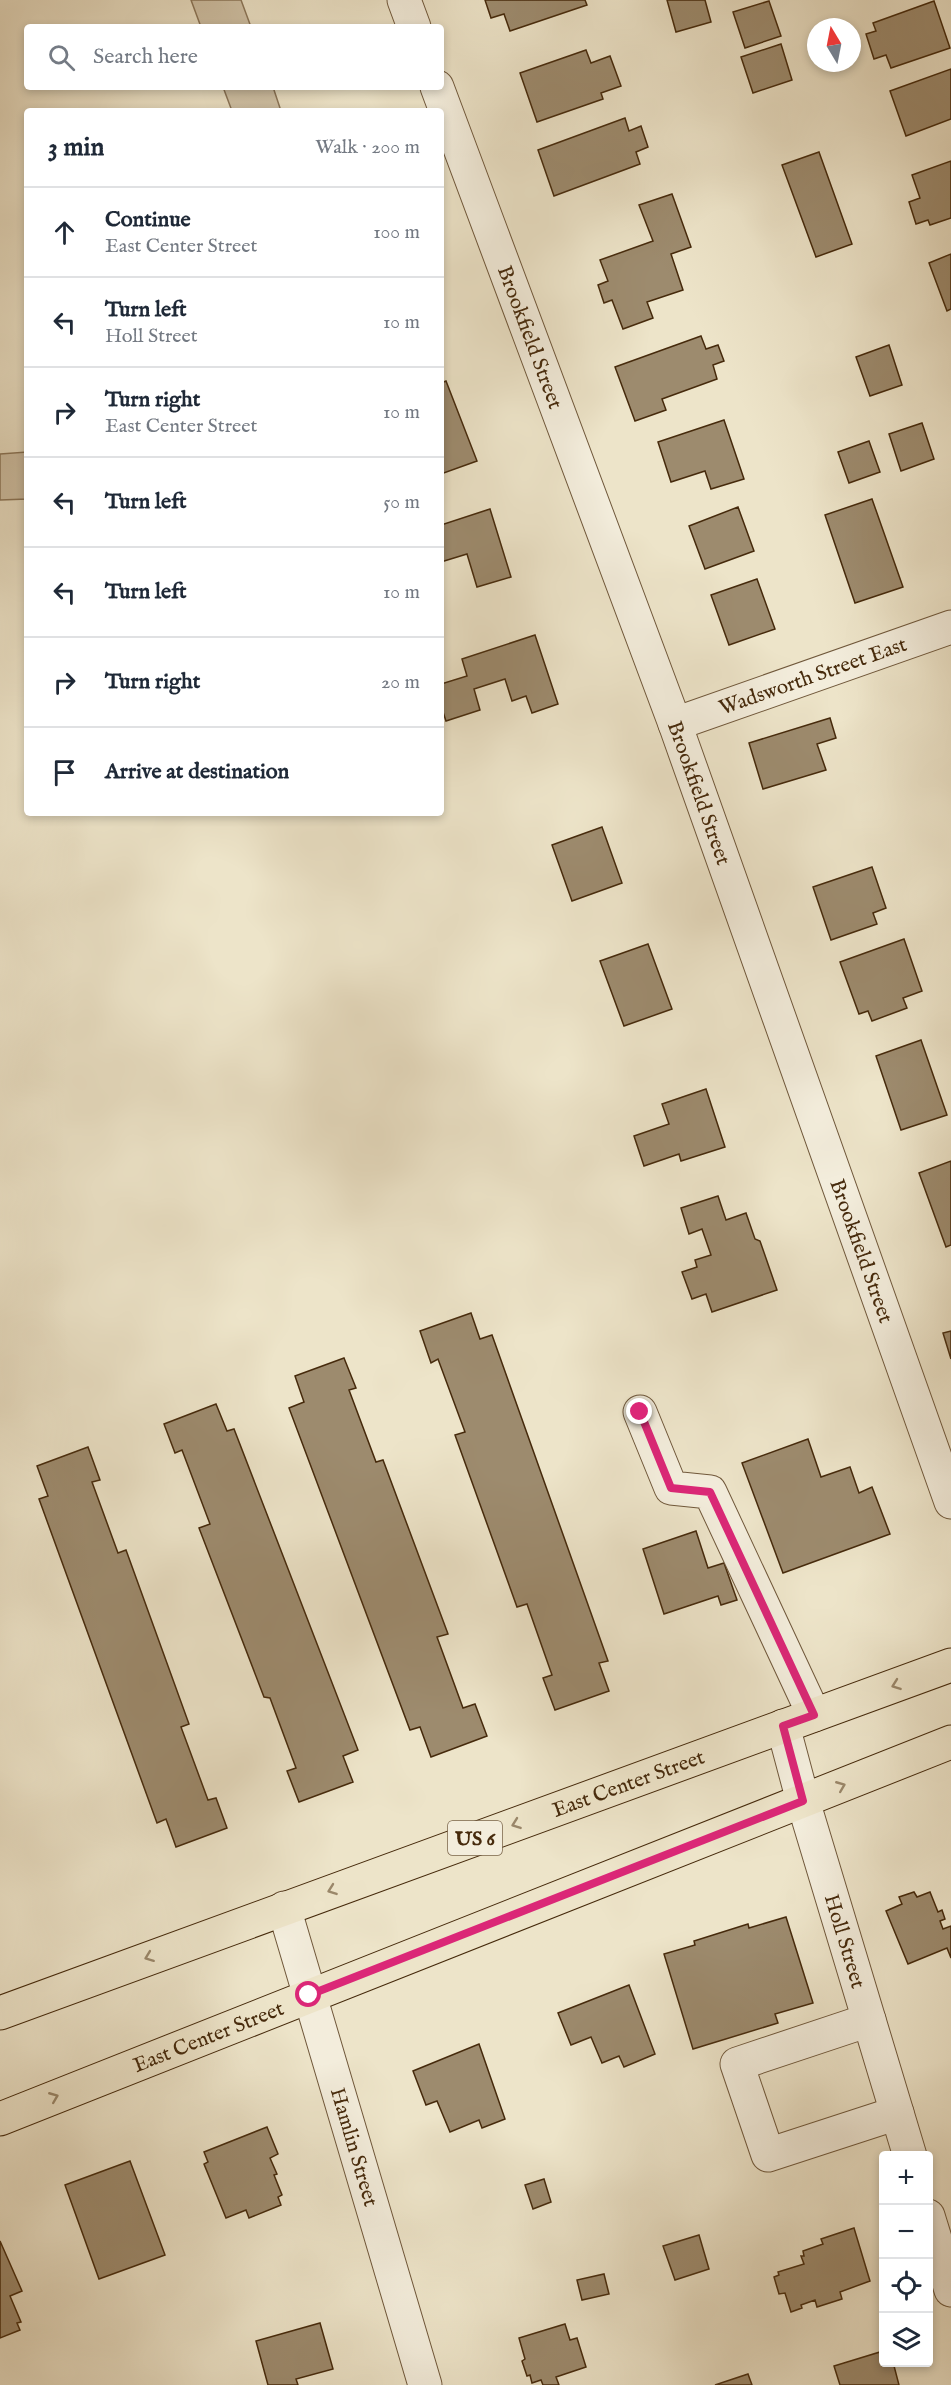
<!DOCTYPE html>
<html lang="en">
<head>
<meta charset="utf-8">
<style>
	body { margin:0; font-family:"IM FELL English",serif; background:#f2f2f3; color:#1f2937 }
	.controls { position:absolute; right:18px; bottom:18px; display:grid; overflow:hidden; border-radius:6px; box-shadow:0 3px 9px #0003 }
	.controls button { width:54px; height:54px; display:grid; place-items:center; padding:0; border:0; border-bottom:2px solid #e0e1e3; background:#fff; color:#1f2937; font:30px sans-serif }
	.compass { position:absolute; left:807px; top:18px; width:54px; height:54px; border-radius:50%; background:#fff; box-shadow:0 3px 9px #0003; rotate:350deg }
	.stop { position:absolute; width:18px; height:18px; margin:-14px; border:4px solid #db2777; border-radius:50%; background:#fff }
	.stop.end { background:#db2777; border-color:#fff; box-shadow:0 2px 6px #0008 }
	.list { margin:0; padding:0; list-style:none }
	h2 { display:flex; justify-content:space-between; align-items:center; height:78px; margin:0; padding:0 24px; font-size:26px }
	h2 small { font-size:20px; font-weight:400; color:#747a83 }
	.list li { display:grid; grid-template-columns:39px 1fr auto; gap:18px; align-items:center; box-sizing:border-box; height:90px; padding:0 24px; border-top:2px solid #e0e1e3 }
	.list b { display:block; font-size:22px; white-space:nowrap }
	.list p { margin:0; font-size:20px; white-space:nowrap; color:#747a83 }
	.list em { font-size:20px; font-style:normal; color:#747a83 }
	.icon { flex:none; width:33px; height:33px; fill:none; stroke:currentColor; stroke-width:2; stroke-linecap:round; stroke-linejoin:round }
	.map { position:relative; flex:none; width:951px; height:2385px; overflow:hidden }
	.search { position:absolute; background:#fff; box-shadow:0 3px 9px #0003; left:24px; top:24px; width:420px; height:66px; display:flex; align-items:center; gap:15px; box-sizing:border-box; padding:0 21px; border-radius:6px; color:#747a83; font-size:22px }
	.panel { position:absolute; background:#fff; box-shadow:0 3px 9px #0003; left:24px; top:108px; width:420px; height:708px; border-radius:6px }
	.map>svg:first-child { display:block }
	.green { fill:#d1c4a9; stroke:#8c775a; stroke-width:1.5 }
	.building { fill:#9d8b6e; stroke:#462a0c; stroke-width:1.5 }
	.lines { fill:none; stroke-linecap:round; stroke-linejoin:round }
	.minor-casing { stroke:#70583b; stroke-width:35 }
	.major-casing { stroke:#462a0c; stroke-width:35 }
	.minor { stroke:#f3eddc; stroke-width:33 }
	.major { stroke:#ede4c9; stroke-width:33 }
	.oneway { stroke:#9a876a }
	.route { stroke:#db2777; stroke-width:8 }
	.labels { text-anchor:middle; stroke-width:6; stroke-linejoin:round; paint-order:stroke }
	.shield { fill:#f3eddc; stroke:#7a644a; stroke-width:1.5 }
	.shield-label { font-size:20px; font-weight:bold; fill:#462a0c }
	.street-label { font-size:21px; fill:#462a0c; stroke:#f3eddc }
</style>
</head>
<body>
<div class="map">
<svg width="951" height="2385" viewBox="0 0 951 2385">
	<rect width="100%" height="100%" fill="#ede4c9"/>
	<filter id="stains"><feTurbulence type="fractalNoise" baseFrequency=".00333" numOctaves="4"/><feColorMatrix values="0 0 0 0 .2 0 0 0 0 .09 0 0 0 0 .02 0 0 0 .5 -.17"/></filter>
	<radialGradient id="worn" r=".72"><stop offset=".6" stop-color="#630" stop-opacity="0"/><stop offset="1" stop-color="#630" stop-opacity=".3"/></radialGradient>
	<g class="green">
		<polygon points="191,0 241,0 251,27 201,27"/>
		<polygon points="223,87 273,87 281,111 232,111"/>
		<polygon points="27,452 27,499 0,500 0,454"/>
	</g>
	<g class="building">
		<polygon points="485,0 585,0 587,5 510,31 504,14 491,18"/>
		<polygon points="667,0 705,0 711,22 676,32"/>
		<polygon points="769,1 781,36 745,48 733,12"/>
		<polygon points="934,1 950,48 891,68 886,55 874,59 866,34 876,31 873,23"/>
		<polygon points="781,44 792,80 753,93 741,57"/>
		<polygon points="586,50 591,63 610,56 621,86 601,93 603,99 537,122 520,73"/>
		<polygon points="951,69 951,119 906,136 890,91"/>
		<polygon points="625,118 629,131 641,126 648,147 636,152 640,164 554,196 538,150"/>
		<polygon points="819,152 852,244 816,257 782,165"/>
		<polygon points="951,161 951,218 930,225 928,220 916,224 909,202 920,198 912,175"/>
		<polygon points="672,194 691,247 671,254 683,290 647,302 653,318 623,329 612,300 604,303 598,285 608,281 600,260 653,241 639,205"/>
		<polygon points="951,254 951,309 947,311 929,263"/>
		<polygon points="701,336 706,349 718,345 724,361 713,365 717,379 662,399 666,410 635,421 615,367"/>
		<polygon points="889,345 902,385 870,396 856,357"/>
		<polygon points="446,381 477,461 441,474 441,383"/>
		<polygon points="724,420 744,479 711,489 705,471 671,482 658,442"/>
		<polygon points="922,423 934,459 901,471 889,434"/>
		<polygon points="869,441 880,472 849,483 838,452"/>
		<polygon points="872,499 903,587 855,603 825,515"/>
		<polygon points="738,507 754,551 705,569 689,526"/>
		<polygon points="490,509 511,577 477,587 467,554 441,562 441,525"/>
		<polygon points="757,579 775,629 729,645 711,595"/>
		<polygon points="535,635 558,704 532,713 526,696 512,701 505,679 474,689 480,710 446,721 441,706 441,684 467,676 462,659"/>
		<polygon points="830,718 836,738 817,744 826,770 763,789 749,743"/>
		<polygon points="602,827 622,883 572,901 552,845"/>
		<polygon points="872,867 886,908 873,913 877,924 831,940 813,887"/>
		<polygon points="904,939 922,991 903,998 907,1008 872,1021 868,1011 859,1014 840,962"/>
		<polygon points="648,944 672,1009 624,1026 600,961"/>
		<polygon points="921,1040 947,1115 901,1130 876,1056"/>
		<polygon points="706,1089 725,1147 681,1161 679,1154 644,1166 634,1136 669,1124 662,1104"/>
		<polygon points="951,1161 951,1245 946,1247 919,1173"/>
		<polygon points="718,1196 726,1220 746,1213 755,1239 760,1241 777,1290 712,1312 706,1294 692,1299 682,1272 697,1267 695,1260 711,1255 702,1229 689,1234 681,1208"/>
		<polygon points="471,1313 480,1339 492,1335 608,1661 599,1663 609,1691 555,1710 543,1678 552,1675 527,1604 517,1607 455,1435 465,1432 438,1359 431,1363 420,1331"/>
		<polygon points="951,1331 951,1359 943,1333"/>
		<polygon points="344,1358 356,1388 349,1390 376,1462 383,1460 448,1634 437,1637 463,1708 475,1704 487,1736 431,1757 420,1727 410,1730 289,1408 304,1402 295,1376"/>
		<polygon points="216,1404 227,1431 234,1429 358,1750 343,1756 353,1782 299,1802 287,1771 296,1768 270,1698 264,1697 199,1528 210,1524 182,1450 175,1453 164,1424"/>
		<polygon points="808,1439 821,1477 850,1467 859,1493 872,1487 890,1534 783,1573 742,1463"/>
		<polygon points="88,1447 100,1480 92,1482 118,1553 126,1550 189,1724 181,1727 208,1800 216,1798 227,1828 176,1847 166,1819 157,1823 39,1499 48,1496 37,1466"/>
		<polygon points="696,1531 708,1568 724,1563 737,1600 721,1605 718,1596 664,1614 643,1549"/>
		<polygon points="914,1892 917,1897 930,1892 938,1912 942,1910 945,1919 940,1921 943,1929 951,1926 951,1958 947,1948 908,1964 886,1911 902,1904 899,1897"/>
		<polygon points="786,1917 813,2003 775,2014 778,2023 693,2049 664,1954 695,1945 694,1941 748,1924 749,1928"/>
		<polygon points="629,1985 655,2054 624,2067 619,2056 602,2063 591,2037 571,2045 558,2013"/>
		<polygon points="479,2044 505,2119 482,2128 479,2120 450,2132 437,2101 426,2105 413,2071"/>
		<polygon points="267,2127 278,2154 270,2158 277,2174 274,2175 282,2195 278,2197 281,2205 249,2218 246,2210 226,2218 204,2164 208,2162 204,2152"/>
		<polygon points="130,2161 165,2255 99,2279 65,2185"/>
		<polygon points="544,2179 551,2202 533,2209 525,2185"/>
		<polygon points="854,2228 870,2281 840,2292 842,2299 817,2307 815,2300 801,2305 802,2308 791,2312 785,2293 779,2294 774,2277 779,2275 778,2272 804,2264 801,2256 804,2256 803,2251 823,2244 821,2239"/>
		<polygon points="699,2235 709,2269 675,2280 663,2246"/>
		<polygon points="0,2241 22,2291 10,2296 21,2322 17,2323 20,2330 0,2338"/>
		<polygon points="604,2274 609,2294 582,2300 577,2280"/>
		<polygon points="320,2323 333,2369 296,2379 298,2385 268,2385 256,2341"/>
		<polygon points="565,2324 570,2340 577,2338 586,2367 556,2377 559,2385 543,2385 541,2380 532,2383 530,2375 527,2376 522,2361 525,2359 519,2338"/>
		<polygon points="880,2352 881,2354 884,2353 884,2362 893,2362 899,2385 840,2385 834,2366"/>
		<polygon points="748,2374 752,2385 715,2385"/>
	</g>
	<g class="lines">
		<g class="minor-casing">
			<g id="minor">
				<polyline points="404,0 414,27"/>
				<path id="s1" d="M437 87 675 724 951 1502"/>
				<path id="s2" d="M675 724 951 627"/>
				<polyline points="640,1412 671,1488 710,1492 814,1715"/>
				<path id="s3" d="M783 1726 803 1801 910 2156"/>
				<path id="s4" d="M284 1908 425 2385"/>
				<polyline points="869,2020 737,2064 768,2155 897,2113"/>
				<polyline points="928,2216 951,2290"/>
			</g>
		</g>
		<g class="major-casing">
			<g id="major">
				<path id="s5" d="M0 2013 951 1665"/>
				<path id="s6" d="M0 2119 951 1742"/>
			</g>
		</g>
		<use href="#minor" class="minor"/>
		<use href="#major" class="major"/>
	</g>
	<defs><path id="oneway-chevron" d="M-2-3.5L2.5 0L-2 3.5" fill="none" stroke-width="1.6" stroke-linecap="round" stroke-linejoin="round" transform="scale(1.5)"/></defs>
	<g class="oneway">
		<use href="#oneway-chevron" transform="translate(896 1685) rotate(160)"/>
		<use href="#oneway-chevron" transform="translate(841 1786) rotate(-22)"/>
		<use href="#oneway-chevron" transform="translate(516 1824) rotate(160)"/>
		<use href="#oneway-chevron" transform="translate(332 1890) rotate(160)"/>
		<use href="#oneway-chevron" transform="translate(149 1957) rotate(159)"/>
		<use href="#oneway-chevron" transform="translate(54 2097) rotate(-22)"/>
	</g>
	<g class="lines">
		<polyline class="route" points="309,1995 803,1801 783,1726 814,1715 710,1492 671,1488 640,1412"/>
	</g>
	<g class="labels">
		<rect class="shield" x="448" y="1821" width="54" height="34" rx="4.5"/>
		<g class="shield-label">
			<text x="475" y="1845">US 6</text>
		</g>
		<g class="street-label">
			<text dy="7" stroke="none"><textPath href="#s1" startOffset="267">Brookfield Street</textPath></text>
			<text dy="7" stroke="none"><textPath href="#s2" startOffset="146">Wadsworth Street East</textPath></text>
			<text dy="7" stroke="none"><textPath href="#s1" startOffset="753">Brookfield Street</textPath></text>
			<text dy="7" stroke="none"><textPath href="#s1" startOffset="1239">Brookfield Street</textPath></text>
			<text dy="7" stroke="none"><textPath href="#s5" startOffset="669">East Center Street</textPath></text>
			<text dy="7" stroke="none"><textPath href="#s3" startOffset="224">Holl Street</textPath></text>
			<text dy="7" stroke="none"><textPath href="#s6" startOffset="224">East Center Street</textPath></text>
			<text dy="7" stroke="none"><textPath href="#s4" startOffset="249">Hamlin Street</textPath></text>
		</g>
	</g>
	<rect width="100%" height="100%" filter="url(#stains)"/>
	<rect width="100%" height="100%" fill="url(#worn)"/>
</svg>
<div class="controls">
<button>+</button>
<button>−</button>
<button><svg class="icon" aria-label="locate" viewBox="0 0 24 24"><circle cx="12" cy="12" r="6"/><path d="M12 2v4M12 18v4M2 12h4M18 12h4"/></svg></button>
<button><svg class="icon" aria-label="layers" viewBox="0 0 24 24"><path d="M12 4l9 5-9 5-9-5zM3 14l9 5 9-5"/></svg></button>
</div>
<svg class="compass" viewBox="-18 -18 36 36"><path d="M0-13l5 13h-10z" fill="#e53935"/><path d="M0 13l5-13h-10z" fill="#747a83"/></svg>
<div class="stop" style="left:309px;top:1995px"></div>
<div class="stop end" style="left:640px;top:1412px"></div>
<div class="search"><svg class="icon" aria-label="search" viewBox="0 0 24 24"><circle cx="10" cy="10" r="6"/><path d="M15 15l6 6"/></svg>Search here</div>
<section class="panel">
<h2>3 min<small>Walk · 200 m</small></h2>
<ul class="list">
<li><svg class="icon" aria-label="ahead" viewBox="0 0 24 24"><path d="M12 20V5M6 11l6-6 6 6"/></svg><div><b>Continue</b><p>East Center Street</p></div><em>100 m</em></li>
<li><svg class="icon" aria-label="left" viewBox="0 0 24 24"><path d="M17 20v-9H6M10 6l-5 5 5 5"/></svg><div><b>Turn left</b><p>Holl Street</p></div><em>10 m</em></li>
<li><svg class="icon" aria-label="right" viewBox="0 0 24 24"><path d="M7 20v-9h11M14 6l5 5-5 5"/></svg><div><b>Turn right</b><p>East Center Street</p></div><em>10 m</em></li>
<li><svg class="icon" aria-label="left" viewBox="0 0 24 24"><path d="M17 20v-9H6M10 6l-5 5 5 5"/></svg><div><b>Turn left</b></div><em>50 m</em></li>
<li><svg class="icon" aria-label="left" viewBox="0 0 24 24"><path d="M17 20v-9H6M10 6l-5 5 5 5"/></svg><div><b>Turn left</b></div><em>10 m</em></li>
<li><svg class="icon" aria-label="right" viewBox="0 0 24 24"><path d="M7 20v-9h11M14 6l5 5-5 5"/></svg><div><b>Turn right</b></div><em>20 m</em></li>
<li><svg class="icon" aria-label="arrive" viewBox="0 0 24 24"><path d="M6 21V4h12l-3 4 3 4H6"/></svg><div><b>Arrive at destination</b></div></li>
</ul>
</section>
</div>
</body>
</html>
